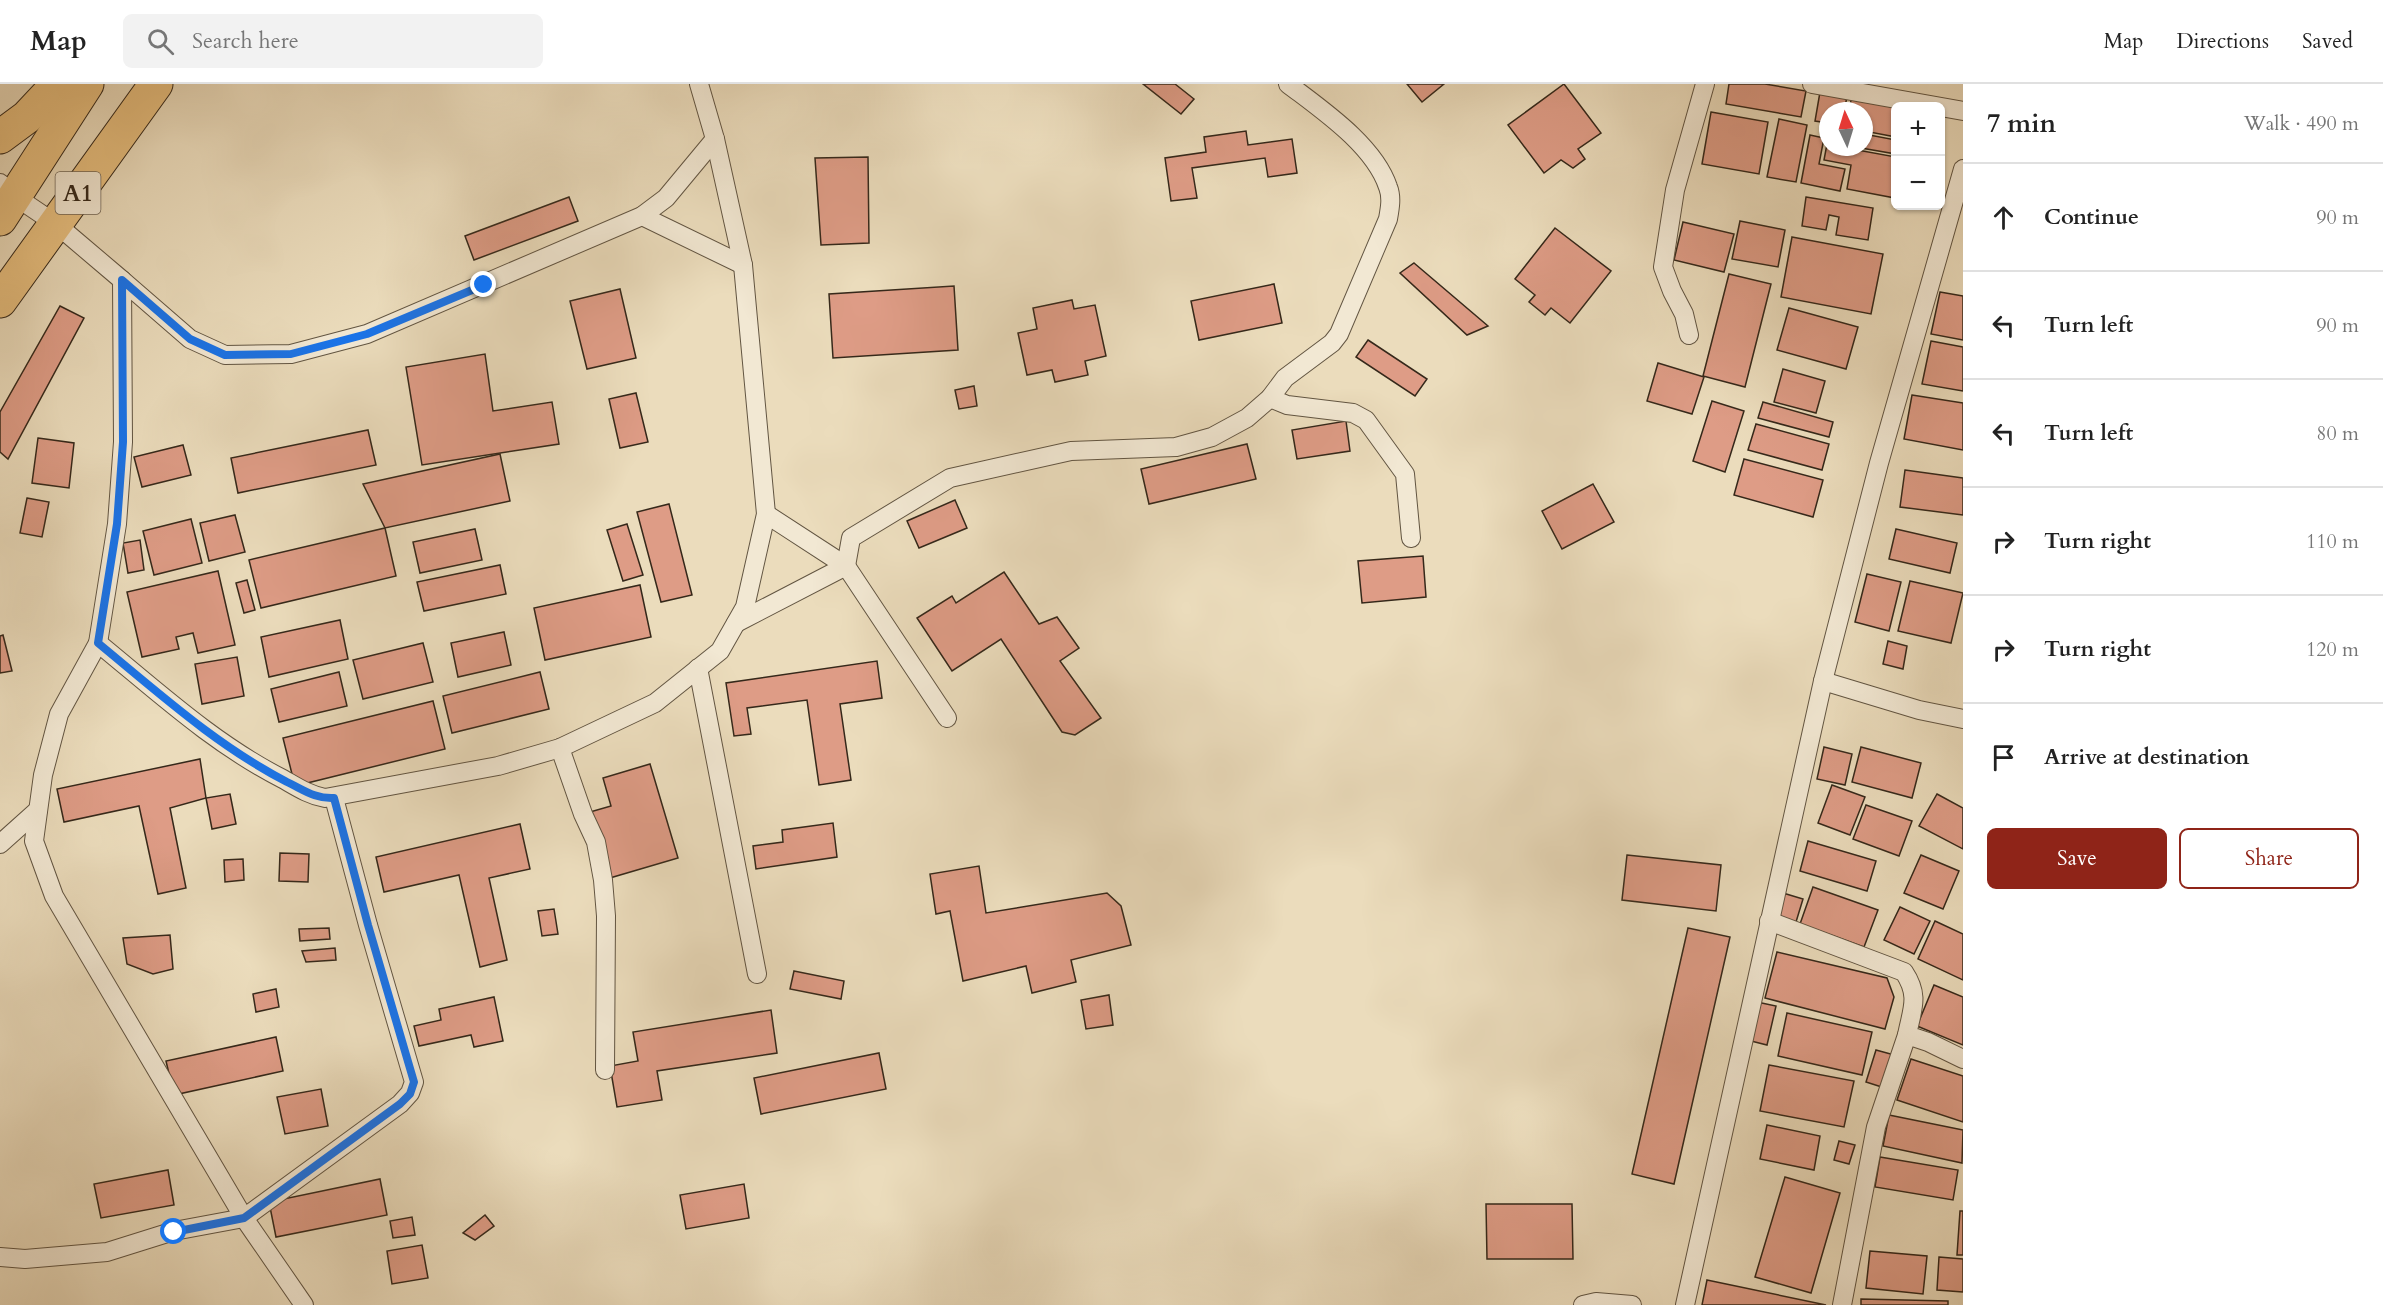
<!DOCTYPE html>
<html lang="en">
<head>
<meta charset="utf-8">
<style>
	body { margin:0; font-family:Cardo,serif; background:#f2f2f2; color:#222 }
	.controls { position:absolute; right:18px; top:18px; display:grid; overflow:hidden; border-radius:9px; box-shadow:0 2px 4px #0004 }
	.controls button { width:54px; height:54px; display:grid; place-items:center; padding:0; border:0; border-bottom:2px solid #e0e0e0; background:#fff; color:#222; font:30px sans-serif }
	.compass { position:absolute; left:1819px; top:18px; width:54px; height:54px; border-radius:50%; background:#fff; box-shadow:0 2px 4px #0004; rotate:356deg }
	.stop { position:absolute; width:18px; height:18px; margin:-14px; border:4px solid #1a73e8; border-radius:50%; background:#fff }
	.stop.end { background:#1a73e8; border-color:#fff; box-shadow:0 2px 6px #0008 }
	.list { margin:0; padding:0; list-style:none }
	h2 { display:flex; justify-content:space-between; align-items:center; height:78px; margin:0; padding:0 24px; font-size:26px }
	h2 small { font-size:20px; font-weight:400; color:#767676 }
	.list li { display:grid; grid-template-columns:39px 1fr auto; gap:18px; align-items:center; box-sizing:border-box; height:108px; padding:0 24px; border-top:2px solid #e0e0e0 }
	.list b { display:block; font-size:22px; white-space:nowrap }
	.list em { font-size:20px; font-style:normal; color:#767676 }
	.actions { display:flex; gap:12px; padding:18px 24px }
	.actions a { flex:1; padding:14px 0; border:2px solid #8f2418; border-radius:9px; text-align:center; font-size:21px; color:#8f2418 }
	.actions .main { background:#8f2418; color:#fff }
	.icon { flex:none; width:33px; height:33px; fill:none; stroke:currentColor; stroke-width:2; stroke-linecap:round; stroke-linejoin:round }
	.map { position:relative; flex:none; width:1963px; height:1221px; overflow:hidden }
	header { display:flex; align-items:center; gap:36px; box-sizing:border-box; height:84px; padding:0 30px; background:#fff; border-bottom:2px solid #e0e0e0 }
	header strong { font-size:28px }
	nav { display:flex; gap:33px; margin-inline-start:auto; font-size:21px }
	.search { width:420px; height:54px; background:#f2f2f2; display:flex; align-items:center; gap:15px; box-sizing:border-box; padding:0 21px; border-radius:9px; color:#767676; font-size:22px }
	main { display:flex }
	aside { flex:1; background:#fff }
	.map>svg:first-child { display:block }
	.building { fill:#de9c86; stroke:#35281a; stroke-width:1.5 }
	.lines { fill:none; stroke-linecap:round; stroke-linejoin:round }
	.street-casing { stroke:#625542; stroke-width:20 }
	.highway-casing { stroke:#35281a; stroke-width:35 }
	.street { stroke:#f2e8d3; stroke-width:18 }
	.highway { stroke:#e6be7e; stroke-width:33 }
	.route { stroke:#1a73e8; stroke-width:8 }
	.labels { text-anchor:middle; stroke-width:5; stroke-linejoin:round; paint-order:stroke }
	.shield { fill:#f2e8d3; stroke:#6e6252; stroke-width:1.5 }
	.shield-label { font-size:24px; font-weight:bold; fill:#35281a }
</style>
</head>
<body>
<header>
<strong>Map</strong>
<div class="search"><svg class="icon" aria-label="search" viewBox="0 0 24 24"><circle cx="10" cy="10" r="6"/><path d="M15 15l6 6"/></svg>Search here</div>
<nav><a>Map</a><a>Directions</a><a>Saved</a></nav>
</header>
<main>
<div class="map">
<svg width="1963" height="1221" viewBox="0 0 1963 1221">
	<rect width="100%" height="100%" fill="#ebdcbc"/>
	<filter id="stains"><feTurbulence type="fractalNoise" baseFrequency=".00333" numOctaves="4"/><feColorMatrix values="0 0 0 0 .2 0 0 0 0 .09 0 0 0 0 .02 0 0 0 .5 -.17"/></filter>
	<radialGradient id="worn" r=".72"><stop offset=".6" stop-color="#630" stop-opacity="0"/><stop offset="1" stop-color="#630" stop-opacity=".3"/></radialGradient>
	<g class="building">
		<polygon points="1143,0 1175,0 1194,15 1181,30"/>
		<polygon points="1407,0 1444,0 1422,18"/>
		<polygon points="1564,0 1601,49 1578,65 1585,75 1573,84 1561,76 1544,89 1508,41"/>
		<polygon points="1729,0 1765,0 1806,7 1801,33 1726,20"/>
		<polygon points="1820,8 1847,13 1844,27 1828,27 1828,39 1815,37"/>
		<polygon points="1852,11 1896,22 1896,53 1864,47 1864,27 1849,27"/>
		<polygon points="1711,28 1768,38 1759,90 1702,80"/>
		<polygon points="1779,35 1807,41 1796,98 1767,93"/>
		<polygon points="1246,47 1248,61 1292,55 1297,89 1268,93 1265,74 1192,84 1197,114 1171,117 1165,74 1206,68 1204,53"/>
		<polygon points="1864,50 1896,56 1896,70 1861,64 1864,63"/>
		<polygon points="1810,51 1824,54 1819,80 1845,85 1840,107 1801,99"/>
		<polygon points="1827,60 1828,63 1841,63 1896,73 1895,114 1847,105 1851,81 1824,76"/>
		<polygon points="868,73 869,159 821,161 815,74"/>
		<polygon points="569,113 578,137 474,176 465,152"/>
		<polygon points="1806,113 1873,124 1868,156 1836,151 1839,133 1829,131 1826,146 1802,142"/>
		<polygon points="1740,137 1785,146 1778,183 1732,175"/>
		<polygon points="1683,138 1734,150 1724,188 1674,176"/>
		<polygon points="1555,144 1611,187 1570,239 1551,224 1545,231 1529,218 1535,211 1515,195"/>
		<polygon points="1792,153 1883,170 1871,230 1781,213"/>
		<polygon points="1414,179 1488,242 1467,251 1400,189"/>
		<polygon points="1729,190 1771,200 1745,303 1703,292"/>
		<polygon points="1274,200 1282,239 1199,256 1191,217"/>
		<polygon points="954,202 958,266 833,274 829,210"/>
		<polygon points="620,205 636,274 587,285 570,217"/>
		<polygon points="1940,208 1963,212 1963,256 1931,250"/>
		<polygon points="1072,216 1074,225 1095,221 1106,272 1085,277 1088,291 1055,298 1052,286 1027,291 1018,249 1037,245 1033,224"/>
		<polygon points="60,222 84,234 8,375 0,368 0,328"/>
		<polygon points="1789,224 1858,243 1846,285 1777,266"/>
		<polygon points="1368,256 1427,295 1415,312 1356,273"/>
		<polygon points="1931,257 1963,263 1963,307 1922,300"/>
		<polygon points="485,270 493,327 552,318 559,360 422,381 406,283"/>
		<polygon points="1658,279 1704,293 1692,330 1647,317"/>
		<polygon points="1783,285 1825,297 1816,329 1774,318"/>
		<polygon points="974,302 977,322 959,325 955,306"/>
		<polygon points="636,309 648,358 620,364 609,315"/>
		<polygon points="1912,311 1963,319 1963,366 1904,355"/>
		<polygon points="1712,317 1744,327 1725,388 1693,377"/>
		<polygon points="1763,318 1833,338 1829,353 1758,334"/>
		<polygon points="1346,337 1350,367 1297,375 1292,346"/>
		<polygon points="1756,340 1829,360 1822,386 1748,366"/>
		<polygon points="368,346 376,381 238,409 231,374"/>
		<polygon points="38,354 74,359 69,404 32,399"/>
		<polygon points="1247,360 1256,395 1149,420 1141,385"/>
		<polygon points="183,361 191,391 142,403 134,373"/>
		<polygon points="500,370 510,417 385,444 363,400"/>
		<polygon points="1744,375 1823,396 1813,433 1734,411"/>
		<polygon points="1905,386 1963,394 1963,431 1900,423"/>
		<polygon points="1593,400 1614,438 1562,465 1542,427"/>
		<polygon points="27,414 49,418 42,453 20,449"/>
		<polygon points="955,416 967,444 919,464 907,437"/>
		<polygon points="669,420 692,511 661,518 637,428"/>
		<polygon points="235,431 245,468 209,477 200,439"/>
		<polygon points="191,435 202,479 154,491 143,447"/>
		<polygon points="627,440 643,491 623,497 607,446"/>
		<polygon points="385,444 396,492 261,524 249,476"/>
		<polygon points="475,445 482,476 420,489 413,458"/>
		<polygon points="1896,445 1957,459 1950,489 1889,475"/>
		<polygon points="140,456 144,486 128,489 123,459"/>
		<polygon points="1423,472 1426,513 1362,519 1358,477"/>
		<polygon points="500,481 506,510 424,527 417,498"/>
		<polygon points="218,487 235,561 198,569 193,549 176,553 179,565 142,573 127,508"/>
		<polygon points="1004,488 1039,540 1057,533 1079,564 1060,577 1101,634 1075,651 1062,648 1001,555 952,587 917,534 952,512 956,519"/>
		<polygon points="1867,490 1901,498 1889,547 1855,538"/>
		<polygon points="247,496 255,526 244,529 236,499"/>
		<polygon points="1910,497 1963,509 1951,559 1898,547"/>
		<polygon points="640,501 651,553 545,576 534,524"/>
		<polygon points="340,536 348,575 269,593 261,553"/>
		<polygon points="504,548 511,581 458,593 451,559"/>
		<polygon points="3,551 12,587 0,589 0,552"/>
		<polygon points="1888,557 1907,562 1903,585 1883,580"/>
		<polygon points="423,559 433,598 363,615 353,576"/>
		<polygon points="237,573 244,612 202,620 195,580"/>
		<polygon points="877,577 882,614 840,620 851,696 819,701 807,616 747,624 751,650 734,652 726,599"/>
		<polygon points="339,588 347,622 279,638 271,605"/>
		<polygon points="540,588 549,625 452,649 443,612"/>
		<polygon points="433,617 445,665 295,702 283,654"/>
		<polygon points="1824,663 1852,670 1845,701 1817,695"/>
		<polygon points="1861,663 1921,679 1912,714 1852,698"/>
		<polygon points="200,675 206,714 170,724 186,804 158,810 139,722 64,738 57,705"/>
		<polygon points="650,680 678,774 603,796 583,730 611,722 603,694"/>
		<polygon points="1832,701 1865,713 1850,751 1818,739"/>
		<polygon points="230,710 236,740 212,745 206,714"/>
		<polygon points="1937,710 1963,724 1963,765 1919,742"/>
		<polygon points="1866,721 1912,737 1899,772 1853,755"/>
		<polygon points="833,739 837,773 756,785 753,762 783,758 782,746"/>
		<polygon points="520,740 530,785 489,794 507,876 480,883 459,791 384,808 376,773"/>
		<polygon points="1808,757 1876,777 1867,807 1800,787"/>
		<polygon points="280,769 309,770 308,798 279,797"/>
		<polygon points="1627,771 1721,781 1716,827 1622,816"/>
		<polygon points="1921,771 1959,787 1943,825 1904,809"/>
		<polygon points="243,775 244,796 225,798 224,776"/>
		<polygon points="979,782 986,829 1107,809 1121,822 1131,861 1071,876 1076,898 1032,909 1026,882 963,897 950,827 936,830 930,790"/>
		<polygon points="1813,803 1878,826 1864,863 1800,840"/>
		<polygon points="1783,809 1803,815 1796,838 1776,831"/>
		<polygon points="1900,823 1930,837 1914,870 1884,856"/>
		<polygon points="554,825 558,850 542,852 538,827"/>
		<polygon points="1935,837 1963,850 1963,896 1918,875"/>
		<polygon points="329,844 330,855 300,857 299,845"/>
		<polygon points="1688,844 1730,853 1674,1100 1632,1090"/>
		<polygon points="170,851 173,885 153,890 127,880 123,854"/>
		<polygon points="335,864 336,876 306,878 302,867"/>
		<polygon points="1777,868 1887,894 1894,913 1885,945 1765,914"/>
		<polygon points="794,887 844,897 841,915 790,905"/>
		<polygon points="1934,901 1963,913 1963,961 1917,942"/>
		<polygon points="276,905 279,923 256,928 253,910"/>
		<polygon points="1109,911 1113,941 1086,945 1081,916"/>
		<polygon points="494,913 503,957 474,963 471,951 419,962 414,942 441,936 439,925"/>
		<polygon points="1757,918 1776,922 1767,961 1747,956"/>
		<polygon points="771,926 777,969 657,987 662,1016 617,1023 610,982 638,977 633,948"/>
		<polygon points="1787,929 1872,948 1862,991 1778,972"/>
		<polygon points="276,953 283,987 174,1011 166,977"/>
		<polygon points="1876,966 1898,972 1888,1005 1866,998"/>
		<polygon points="879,969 886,1005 761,1030 754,994"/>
		<polygon points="1911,975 1963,992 1963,1038 1897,1016"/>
		<polygon points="1769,981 1854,997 1844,1043 1760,1027"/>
		<polygon points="321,1005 328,1042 285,1050 277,1013"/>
		<polygon points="1889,1031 1963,1046 1962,1079 1883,1062"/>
		<polygon points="1767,1041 1820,1052 1814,1086 1760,1075"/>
		<polygon points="1839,1057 1855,1061 1849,1080 1834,1076"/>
		<polygon points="1880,1073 1958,1086 1953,1116 1875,1103"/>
		<polygon points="168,1086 174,1121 101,1134 94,1100"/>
		<polygon points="1785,1093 1840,1109 1811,1209 1755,1193"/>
		<polygon points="380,1095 387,1131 276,1153 269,1118"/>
		<polygon points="744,1100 749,1134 686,1145 680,1111"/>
		<polygon points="1486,1120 1572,1120 1573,1175 1487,1175"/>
		<polygon points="1960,1127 1963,1127 1963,1171 1957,1171"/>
		<polygon points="485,1131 494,1142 475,1156 463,1149"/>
		<polygon points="412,1133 415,1151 393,1154 390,1137"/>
		<polygon points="422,1161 428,1194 392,1200 387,1167"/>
		<polygon points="1870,1167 1927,1172 1923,1210 1866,1204"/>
		<polygon points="1939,1173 1963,1175 1963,1208 1937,1206"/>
		<polygon points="1707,1196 1826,1221 1702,1221"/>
		<polygon points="1861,1215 1948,1217 1948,1221 1861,1221"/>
	</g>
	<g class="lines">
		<g class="street-casing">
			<g id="street">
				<polyline points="1812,0 1963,27"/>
				<polyline points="0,99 16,113 56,140 122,196 123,358 117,440 98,559 59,630 43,691 34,757 54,812 244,1134 304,1221"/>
				<polyline points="642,132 743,181"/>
				<polyline points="122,196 190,255 225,271 291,270 367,250 642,132 666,114 715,55"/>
				<polyline points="1689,251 1684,230 1672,207 1663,183 1675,106 1705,0"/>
				<polyline points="1270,314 1287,321 1353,329 1366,336 1405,390 1411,454"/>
				<polyline points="766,430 846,482 947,634"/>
				<path d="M846 482 851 454 950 394 1071 367 1176 363 1212 353 1247 334 1270 314 1285 294 1332 259 1339 250 1388 135C1390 124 1392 113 1388 103 1374 61 1322 26 1288 0"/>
				<polyline points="736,539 846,482"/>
				<path d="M98 559C158 608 214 660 283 695 297 703 309 711 325 714L498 682 560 664 655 619 720 567 745 523 766 430 743 181 715 55 699 0"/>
				<polyline points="698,584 757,890"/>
				<polyline points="1823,597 1919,626 1963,635"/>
				<polyline points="560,664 583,730 596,758 603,796 606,832 605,986"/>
				<polyline points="0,760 38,726"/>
				<path d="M1769 837 1904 888C1920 912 1912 925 1907 951L1928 958 1963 975"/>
				<polyline points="0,1173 25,1175 107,1168 174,1147 244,1134 400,1020 410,1009 414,998 368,841 334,714"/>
				<polyline points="1583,1221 1596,1218 1632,1221"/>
				<polyline points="1685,1221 1823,597 1879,379 1963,85"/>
				<polyline points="1842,1221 1876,1043 1907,951"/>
			</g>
		</g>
		<g class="highway-casing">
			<g id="highway">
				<polyline points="0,53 27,33 58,0"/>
				<polyline points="0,135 87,0"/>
				<polyline points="0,217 156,0"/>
			</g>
		</g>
		<use href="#street" class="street"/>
		<use href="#highway" class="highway"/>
	</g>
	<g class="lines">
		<path class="route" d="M174 1148 244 1134 400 1020 410 1010 414 998 368 841 334 714C315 715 304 706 287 698 216 661 160 610 98 559L117 440 123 358 122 196 190 255 225 271 291 270 367 250 484 201"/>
	</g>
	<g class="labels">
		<rect class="shield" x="55.5" y="88" width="45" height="42" rx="4.5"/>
		<g class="shield-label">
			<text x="78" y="117">A1</text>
		</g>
	</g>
	<rect width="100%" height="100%" filter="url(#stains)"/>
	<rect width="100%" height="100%" fill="url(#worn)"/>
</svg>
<div class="controls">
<button>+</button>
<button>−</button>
</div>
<svg class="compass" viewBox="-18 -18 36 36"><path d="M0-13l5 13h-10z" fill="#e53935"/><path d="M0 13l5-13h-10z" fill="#767676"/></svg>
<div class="stop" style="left:174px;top:1148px"></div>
<div class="stop end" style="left:484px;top:201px"></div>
</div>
<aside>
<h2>7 min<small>Walk · 490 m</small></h2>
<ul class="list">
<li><svg class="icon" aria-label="ahead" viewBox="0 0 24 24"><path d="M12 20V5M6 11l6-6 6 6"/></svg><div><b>Continue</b></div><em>90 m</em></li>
<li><svg class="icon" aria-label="left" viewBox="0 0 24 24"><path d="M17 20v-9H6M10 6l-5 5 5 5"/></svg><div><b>Turn left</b></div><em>90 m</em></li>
<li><svg class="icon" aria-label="left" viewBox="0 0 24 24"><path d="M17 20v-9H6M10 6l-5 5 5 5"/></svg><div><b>Turn left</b></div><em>80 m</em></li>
<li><svg class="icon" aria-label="right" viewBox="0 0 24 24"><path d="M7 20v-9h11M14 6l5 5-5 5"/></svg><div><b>Turn right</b></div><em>110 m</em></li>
<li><svg class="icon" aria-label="right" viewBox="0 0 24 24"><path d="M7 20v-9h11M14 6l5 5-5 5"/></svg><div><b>Turn right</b></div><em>120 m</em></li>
<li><svg class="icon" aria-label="arrive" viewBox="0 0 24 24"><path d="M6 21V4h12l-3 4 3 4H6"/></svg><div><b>Arrive at destination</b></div></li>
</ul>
<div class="actions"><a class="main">Save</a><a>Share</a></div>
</aside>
</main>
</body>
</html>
